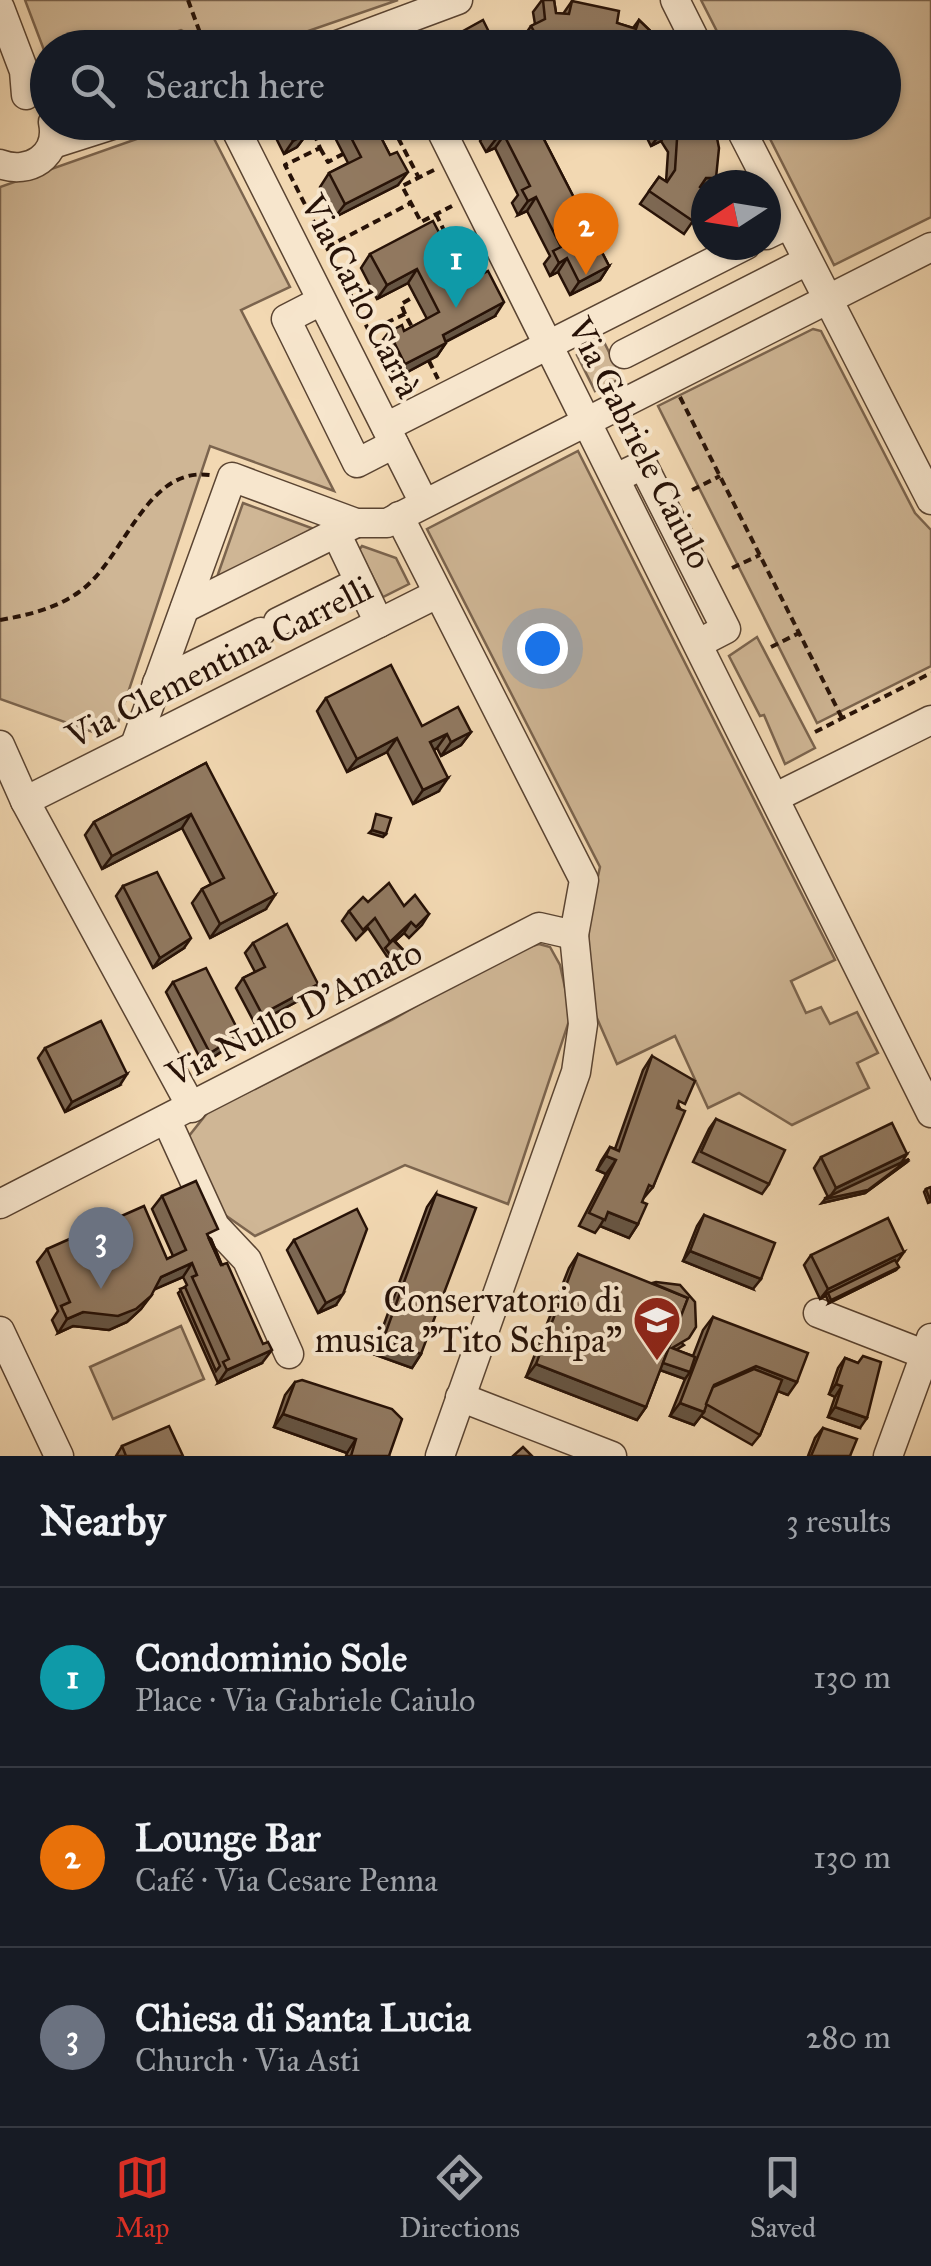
<!DOCTYPE html>
<html lang="en">
<head>
<meta charset="utf-8">
<style>
	body { margin:0; font-family:"IM FELL Great Primer",serif; background:#242831; color:#f1f3f6 }
	.compass { position:absolute; left:691px; top:170px; width:90px; height:90px; border-radius:50%; background:#171b24; box-shadow:0 2px 8px #0004; rotate:258deg }
	.you { position:absolute; left:542px; top:648px; width:35px; height:35px; margin:-25px; border:8px solid #fff; border-radius:50%; background:#1a73e8; box-shadow:0 0 0 15px #1a73e833 }
	.badge { display:grid; place-items:center; width:65px; height:65px; border-radius:50%; background:#d93025; color:#fff; font-size:32px; font-weight:700 }
	.pin { position:absolute; translate:-50% -82px; filter:drop-shadow(0 2px 5px #0008) }
	.pin::after { content:''; position:absolute; top:52px; width:35px; height:30px; background:inherit; clip-path:polygon(0 0,100% 0,50% 100%) }
	.list { margin:0; padding:0; list-style:none }
	h2 { display:flex; justify-content:space-between; align-items:center; height:130px; margin:0; padding:0 40px; font-size:42px }
	h2 small { font-size:32px; font-weight:400; color:#9ea1a6 }
	.list li { display:grid; grid-template-columns:65px 1fr auto; gap:30px; align-items:center; box-sizing:border-box; height:180px; padding:0 40px; border-top:2px solid #363941 }
	.list b { display:block; font-size:38px; white-space:nowrap }
	.list p { margin:0; font-size:32px; white-space:nowrap; color:#9ea1a6 }
	.list em { font-size:32px; font-style:normal; color:#9ea1a6 }
	.icon { flex:none; width:55px; height:55px; fill:none; stroke:currentColor; stroke-width:2; stroke-linecap:round; stroke-linejoin:round }
	.map { position:relative; flex:none; width:931px; height:1456px; overflow:hidden }
	.search { position:absolute; background:#171b24; box-shadow:0 2px 8px #0004; left:30px; right:30px; top:30px; height:110px; display:flex; align-items:center; gap:25px; box-sizing:border-box; padding:0 35px; border-radius:55px; color:#9ea1a6; font-size:38px }
	.sheet { height:670px; background:#171b24 }
	nav { display:flex; justify-content:space-around; align-items:center; box-sizing:border-box; height:140px; border-top:2px solid #363941; background:#171b24; font-size:28px; color:#9ea1a6 }
	nav a { display:grid; justify-items:center; gap:5px }
	nav .on { color:#d93025 }
	.map>svg:first-child { display:block }
	.green { fill:#cfb695; stroke:#7b644e; stroke-width:2.5 }
	.lines { fill:none; stroke-linecap:round; stroke-linejoin:round }
	.minor-casing { stroke:#5a4432; stroke-width:31 }
	.path { stroke:#271207; stroke-width:4; stroke-dasharray:8 5; stroke-linecap:butt }
	.minor { stroke:#f7e6cd; stroke-width:28 }
	.wall { fill:#7d6853; stroke:#271207; stroke-width:2.5 }
	.shaded-wall { fill:#665543; stroke:#271207; stroke-width:2.5 }
	.building { fill:#917960; stroke:#271207; stroke-width:2.5 }
	.labels { text-anchor:middle; stroke-width:8; stroke-linejoin:round; paint-order:stroke }
	.street-label { font-size:35px; fill:#271207; stroke:#f7e6cd }
	.poi-label { font-size:35px; fill:#271207; stroke:#f7e6cd; text-anchor:end }
</style>
</head>
<body>
<div class="map">
<svg width="931" height="1456" viewBox="0 0 931 1456">
	<rect width="100%" height="100%" fill="#f2d8b2"/>
	<filter id="stains"><feTurbulence type="fractalNoise" baseFrequency=".002" numOctaves="4"/><feColorMatrix values="0 0 0 0 .2 0 0 0 0 .09 0 0 0 0 .02 0 0 0 .5 -.17"/></filter>
	<radialGradient id="worn" r=".72"><stop offset=".6" stop-color="#630" stop-opacity="0"/><stop offset="1" stop-color="#630" stop-opacity=".3"/></radialGradient>
	<g class="green">
		<polygon points="25,0 398,0 262,47 215,47 181,30 130,47 48,48 47,58"/>
		<polygon points="701,0 931,0 931,217 834,265 762,123 884,122 884,48 725,47"/>
		<polygon points="182,123 206,123 290,287 241,310 334,491 210,446 117,726 101,735 0,699 0,187"/>
		<polygon points="813,329 821,331 915,513 931,530 931,666 817,723 658,406"/>
		<polygon points="604,342 622,378 595,391 577,355"/>
		<polygon points="578,451 835,960 791,981 806,1013 821,1007 830,1024 857,1012 878,1053 857,1063 869,1088 792,1125 739,1093 708,1108 675,1036 617,1064 593,1009 582,950 600,867 427,529"/>
		<polygon points="243,503 314,529 217,577"/>
		<polygon points="362,546 396,558 409,584 383,597 359,550"/>
		<polygon points="757,637 815,748 785,764 764,715 760,716 729,656"/>
		<polygon points="539,944 550,947 560,965 571,1015 508,1204 405,1165 255,1236 215,1208 185,1141 208,1112 392,1020 505,954"/>
		<polygon points="181,1326 204,1379 113,1419 90,1367"/>
	</g>
	<g class="lines">
		<g class="minor-casing">
			<g id="minor">
				<polyline points="675,0 699,48"/>
				<polyline points="0,8 24,71 26,95"/>
				<polyline points="329,48 458,0"/>
				<polyline points="232,122 424,503"/>
				<polyline points="437,122 931,1113"/>
				<polyline points="737,122 931,500"/>
				<polyline points="53,144 122,122"/>
				<path d="M0 164C29 175 60 156 53 122"/>
				<polyline points="766,235 789,224"/>
				<polyline points="321,301 286,319 357,463 394,444"/>
				<polyline points="624,354 807,261"/>
				<polyline points="386,427 746,245"/>
				<polyline points="616,478 643,465 726,629 699,643"/>
				<polyline points="336,533 379,623"/>
				<polyline points="185,608 356,523"/>
				<polyline points="278,622 359,582"/>
				<polyline points="157,683 261,632"/>
				<polyline points="0,745 25,801"/>
				<polyline points="135,745 232,477 356,523 387,523 931,247"/>
				<polyline points="776,797 931,720"/>
				<polyline points="192,1108 25,801 437,594"/>
				<polyline points="167,1121 215,1226 247,1260 289,1354"/>
				<polyline points="0,1204 539,927 574,935 584,880 399,516"/>
				<polyline points="818,1313 926,1355"/>
				<polyline points="0,1331 59,1456"/>
				<polyline points="460,1397 612,1456"/>
				<polyline points="440,1456 576,1072 583,1024 574,935"/>
				<polyline points="888,1456 931,1338"/>
			</g>
		</g>
		<g class="path">
			<polyline points="188,0 203,41 200,48"/>
			<polyline points="314,133 320,148 285,165 369,331 405,314 413,329"/>
			<polyline points="379,138 394,130 419,178"/>
			<polyline points="320,148 328,162 343,154"/>
			<polyline points="434,170 402,186 421,222 452,206"/>
			<polyline points="436,214 462,268 449,276"/>
			<polyline points="327,247 411,203"/>
			<polyline points="405,314 401,304 415,296"/>
			<polyline points="429,361 438,379"/>
			<polyline points="680,397 842,718"/>
			<polyline points="692,490 720,476"/>
			<polyline points="732,568 760,555"/>
			<path d="M0 620C28 615 55 609 79 592 124 561 145 466 210 475"/>
			<polyline points="771,647 799,633"/>
			<polyline points="815,732 931,673"/>
		</g>
		<use href="#minor" class="minor"/>
	</g>
	<g class="wall">
		<polygon points="542,0 554,0 556,13 563,14 572,1 617,23 633,28 639,20 668,48 526,48 522,39 531,26 535,24 533,12"/>
		<polygon points="454,36 497,48 445,48"/>
		<polygon points="268,122 373,122 390,155 398,185 335,217 320,187 329,173 348,163 329,126 303,139 297,147 284,154"/>
		<polygon points="481,122 535,122 609,266 600,280 570,295 558,272 550,276 544,264 550,256 527,211 518,215 512,203 518,195 495,148 486,152 480,141 486,132"/>
		<polygon points="639,122 703,122 706,202 684,234 640,204 659,177 666,182 668,152 661,141 651,146"/>
		<polygon points="438,249 458,287 495,316 446,342 437,356 396,378 379,345 389,332 404,331 427,319 408,283 377,299 361,268 370,254"/>
		<polygon points="326,698 422,726 471,732 461,745 441,756 437,748 434,750 439,791 413,804 387,752 347,772 317,711"/>
		<polygon points="206,763 266,909 210,938 192,903 202,889 211,884 182,828 102,869 85,835 94,822"/>
		<polygon points="123,886 184,948 153,968 116,896"/>
		<polygon points="368,902 404,906 429,914 422,925 409,938 404,933 395,941 407,954 394,967 368,928 356,940 342,921 349,911"/>
		<polygon points="253,943 311,994 255,1024 236,988 243,978 255,972 245,953"/>
		<polygon points="173,982 233,1044 203,1064 166,992"/>
		<polygon points="45,1048 120,1085 65,1112 38,1058"/>
		<polygon points="652,1056 681,1110 653,1187 642,1200 638,1224 629,1238 600,1226 595,1233 579,1226 606,1174 597,1170 601,1161 610,1147 615,1149 643,1070"/>
		<polygon points="716,1119 769,1184 762,1194 693,1162 709,1129"/>
		<polygon points="821,1157 902,1162 907,1162 865,1193 822,1203 828,1197 814,1168"/>
		<polygon points="931,1187 931,1202 928,1203 924,1192 926,1189"/>
		<polygon points="436,1194 421,1354 412,1368 373,1354 427,1207"/>
		<polygon points="162,1196 211,1239 262,1363 218,1383 178,1293 187,1285 183,1277 154,1289 141,1309 127,1322 109,1330 73,1326 58,1333 52,1320 58,1311 37,1262 47,1249 167,1259 173,1256 152,1209"/>
		<polygon points="704,1215 753,1289 683,1261 697,1226"/>
		<polygon points="294,1240 336,1305 318,1313 287,1250"/>
		<polygon points="578,1254 684,1345 676,1350 693,1356 703,1330 713,1317 788,1395 778,1391 760,1435 752,1445 701,1416 694,1425 670,1416 685,1379 660,1370 646,1407 637,1420 526,1377 569,1268"/>
		<polygon points="811,1255 896,1262 896,1270 829,1303 826,1296 820,1299 804,1265"/>
		<polygon points="845,1358 858,1363 860,1428 828,1417 835,1397 829,1394 838,1368"/>
		<polygon points="295,1382 389,1456 346,1456 347,1453 274,1427 285,1395"/>
		<polygon points="823,1428 850,1456 808,1456 815,1438"/>
		<polygon points="122,1446 183,1456 116,1456"/>
	</g>
	<g class="shaded-wall">
		<polygon points="554,41 569,44 567,48 542,48"/>
		<polygon points="318,122 331,122 329,126 303,139 297,147 284,154 293,141 304,129"/>
		<polygon points="670,128 661,141 651,146 661,133"/>
		<polygon points="504,135 495,148 486,152 496,139"/>
		<polygon points="408,172 398,185 335,217 345,204"/>
		<polygon points="706,178 716,178 712,185 706,185 706,192 697,191"/>
		<polygon points="536,197 527,211 518,215 528,201"/>
		<polygon points="567,258 558,272 550,276 559,263"/>
		<polygon points="609,266 600,280 570,295 579,282"/>
		<polygon points="417,269 408,283 377,299 387,285"/>
		<polygon points="504,302 495,316 433,348 443,335"/>
		<polygon points="446,343 437,356 396,378 405,364"/>
		<polygon points="471,732 461,745 441,756 451,742"/>
		<polygon points="447,734 437,748 421,756 430,742"/>
		<polygon points="397,738 387,752 347,772 357,759"/>
		<polygon points="448,778 439,791 413,804 423,790"/>
		<polygon points="191,814 182,828 102,869 112,856"/>
		<polygon points="372,830 386,834 383,837 369,833"/>
		<polygon points="275,895 266,909 210,938 220,924"/>
		<polygon points="411,922 404,933 386,949 390,942"/>
		<polygon points="191,938 184,948 153,968 160,958"/>
		<polygon points="318,984 311,994 255,1024 262,1014"/>
		<polygon points="240,1034 233,1044 203,1064 210,1053"/>
		<polygon points="127,1074 120,1085 65,1112 72,1102"/>
		<polygon points="907,1154 900,1165 909,1159 907,1162 865,1193 822,1203 825,1199 829,1198 836,1188"/>
		<polygon points="606,1156 616,1160 606,1174 597,1170"/>
		<polygon points="608,1212 638,1224 629,1238 600,1226"/>
		<polygon points="690,1251 761,1279 753,1289 683,1261"/>
		<polygon points="904,1252 897,1262 828,1293 820,1299 828,1289"/>
		<polygon points="192,1263 183,1277 151,1291 161,1277"/>
		<polygon points="899,1267 896,1270 829,1303 831,1300"/>
		<polygon points="343,1294 336,1305 318,1313 326,1303"/>
		<polygon points="151,1296 141,1309 127,1322 109,1330 73,1326 58,1333 67,1319 83,1312"/>
		<polygon points="383,1340 421,1354 412,1368 373,1354"/>
		<polygon points="272,1350 262,1363 218,1383 227,1370"/>
		<polygon points="662,1362 690,1372 685,1379 657,1369"/>
		<polygon points="536,1364 646,1407 637,1420 526,1377"/>
		<polygon points="756,1366 797,1382 788,1395 747,1379 709,1396 714,1385"/>
		<polygon points="836,1384 842,1386 835,1397 829,1394"/>
		<polygon points="680,1403 704,1412 694,1425 670,1416"/>
		<polygon points="835,1407 867,1418 860,1428 828,1417"/>
		<polygon points="283,1414 356,1439 347,1453 274,1427"/>
	</g>
	<g class="building">
		<polygon points="543,0 554,0 556,13 569,14 572,1 619,11 617,23 636,29 639,20 668,48 568,48 569,44 554,41 543,47 531,26 545,19"/>
		<polygon points="483,20 497,48 459,48 454,36"/>
		<polygon points="284,122 318,122 304,129 307,134 293,141"/>
		<polygon points="343,122 373,122 390,155 397,152 408,172 345,204 329,173 361,157"/>
		<polygon points="498,122 535,122 609,266 579,282 567,258 559,263 553,251 561,247 536,197 528,201 522,190 530,186 504,135 496,139 490,127"/>
		<polygon points="656,122 701,122 709,137 716,133 719,148 716,178 706,178 700,187 706,192 706,202 693,221 649,191 659,177 667,182 675,170 677,139 670,128 661,133"/>
		<polygon points="433,221 444,242 436,245 458,287 488,271 504,302 443,335 446,343 405,364 389,332 402,325 404,331 439,312 417,269 387,285 370,254"/>
		<polygon points="391,665 422,726 458,707 471,732 451,742 447,734 430,742 448,778 423,790 397,738 357,759 326,698"/>
		<polygon points="206,763 275,895 220,924 202,889 224,878 191,814 112,856 94,822"/>
		<polygon points="376,814 391,818 386,834 372,830"/>
		<polygon points="157,872 191,938 160,958 123,886"/>
		<polygon points="389,883 404,906 415,895 429,914 416,927 411,922 390,942 375,918 363,930 349,911 363,897 368,902"/>
		<polygon points="287,924 318,984 262,1014 243,978 265,967 253,943"/>
		<polygon points="393,940 407,954 397,964 385,948"/>
		<polygon points="206,968 240,1034 210,1053 173,982"/>
		<polygon points="101,1021 127,1074 72,1102 45,1048"/>
		<polygon points="652,1056 695,1081 685,1104 679,1101 677,1108 685,1111 653,1187 649,1185 642,1202 647,1204 638,1224 608,1212 605,1220 589,1213 616,1160 606,1156 610,1147 619,1151"/>
		<polygon points="716,1119 785,1150 769,1184 701,1152"/>
		<polygon points="892,1123 907,1154 836,1188 821,1157"/>
		<polygon points="909,1159 868,1190 825,1199 825,1198"/>
		<polygon points="196,1181 218,1229 207,1234 221,1265 227,1263 263,1344 268,1342 272,1350 227,1370 223,1362 229,1359 192,1277 197,1275 192,1263 161,1277 151,1296 136,1309 118,1316 83,1312 67,1319 61,1306 70,1302 47,1249 144,1206 167,1259 186,1250 162,1196"/>
		<polygon points="931,1187 931,1199 930,1200 926,1189"/>
		<polygon points="436,1194 476,1208 421,1354 383,1340"/>
		<polygon points="357,1209 367,1229 343,1294 326,1303 294,1240"/>
		<polygon points="704,1215 775,1243 761,1279 690,1251"/>
		<polygon points="888,1218 904,1252 828,1289 811,1255"/>
		<polygon points="209,1239 211,1239 222,1265 221,1265"/>
		<polygon points="578,1254 688,1298 646,1407 536,1364"/>
		<polygon points="895,1260 899,1267 831,1300 828,1293"/>
		<polygon points="656,1282 680,1285 695,1302 696,1327 689,1338 672,1348 695,1357 690,1372 663,1363 688,1298 652,1283"/>
		<polygon points="185,1287 220,1366 216,1371 180,1289"/>
		<polygon points="713,1317 808,1353 797,1382 756,1366 714,1385 704,1412 680,1403"/>
		<polygon points="863,1356 881,1362 867,1418 835,1407 842,1386 836,1384 845,1358 858,1363"/>
		<polygon points="754,1369 782,1380 760,1435 706,1404 713,1387"/>
		<polygon points="302,1380 392,1409 402,1419 389,1456 351,1456 356,1439 283,1414 295,1382"/>
		<polygon points="169,1426 183,1456 126,1456 122,1446"/>
		<polygon points="823,1428 857,1439 850,1456 811,1456"/>
		<polygon points="523,1447 532,1456 513,1456"/>
	</g>
	<defs>
		<g id="school-pin" transform="scale(2.5)"><path d="M0 17L-7.5 6A9.5 9.5 0 1 1 7.5 6Z" fill="#8f2418" stroke="#f7e6cd"/><path d="M0-5L7-2L0 1L-7-2ZM-4 1L0 2.5L4 1V4Q0 6-4 4Z" fill="#fff"/></g>
	</defs>
	<g fill-rule="evenodd">
		<use href="#school-pin" x="657" y="1320"/>
	</g>
	<g class="labels">
		<g class="street-label">
			<text transform="translate(361 296) rotate(63)" y="12">Via Carlo Carrà</text>
			<text transform="translate(640 443) rotate(63)" y="12">Via Gabriele Caiulo</text>
			<text transform="translate(219 662) rotate(-27)" y="12">Via Clementina Carrelli</text>
			<text transform="translate(294 1013) rotate(-27)" y="12">Via Nullo D'Amato</text>
		</g>
		<g class="poi-label">
			<text x="622" y="1312">Conservatorio di<tspan x="622" dy="40">musica "Tito Schipa"</tspan></text>
		</g>
	</g>
	<rect width="100%" height="100%" filter="url(#stains)"/>
	<rect width="100%" height="100%" fill="url(#worn)"/>
</svg>
<svg class="compass" viewBox="-18 -18 36 36"><path d="M0-13l5 13h-10z" fill="#e53935"/><path d="M0 13l5-13h-10z" fill="#9ea1a6"/></svg>
<div class="you"></div>
<div class="pin badge" style="left:456px;top:308px;background:#0f9aa8">1</div>
<div class="pin badge" style="left:586px;top:275px;background:#e8710a">2</div>
<div class="pin badge" style="left:101px;top:1289px;background:#6b7280">3</div>
<div class="search"><svg class="icon" aria-label="search" viewBox="0 0 24 24"><circle cx="10" cy="10" r="6"/><path d="M15 15l6 6"/></svg>Search here</div>
</div>
<section class="sheet">
<h2>Nearby<small>3 results</small></h2>
<ul class="list">
<li><span class="badge" style="background:#0f9aa8">1</span><div><b>Condominio Sole</b><p>Place · Via Gabriele Caiulo</p></div><em>130 m</em></li>
<li><span class="badge" style="background:#e8710a">2</span><div><b>Lounge Bar</b><p>Café · Via Cesare Penna</p></div><em>130 m</em></li>
<li><span class="badge" style="background:#6b7280">3</span><div><b>Chiesa di Santa Lucia</b><p>Church · Via Asti</p></div><em>280 m</em></li>
</ul>
</section>
<nav>
<a class="on"><svg class="icon" aria-label="map" viewBox="0 0 24 24"><path d="M3 6l6-2 6 2 6-2v14l-6 2-6-2-6 2zM9 4v14M15 6v14"/></svg>Map</a>
<a><svg class="icon" aria-label="directions" viewBox="0 0 24 24"><path d="M12 3l9 9-9 9-9-9zM9 14v-3h6M13 9l2 2-2 2"/></svg>Directions</a>
<a><svg class="icon" aria-label="saved" viewBox="0 0 24 24"><path d="M7 4h10v16l-5-4-5 4z"/></svg>Saved</a>
</nav>
</body>
</html>
